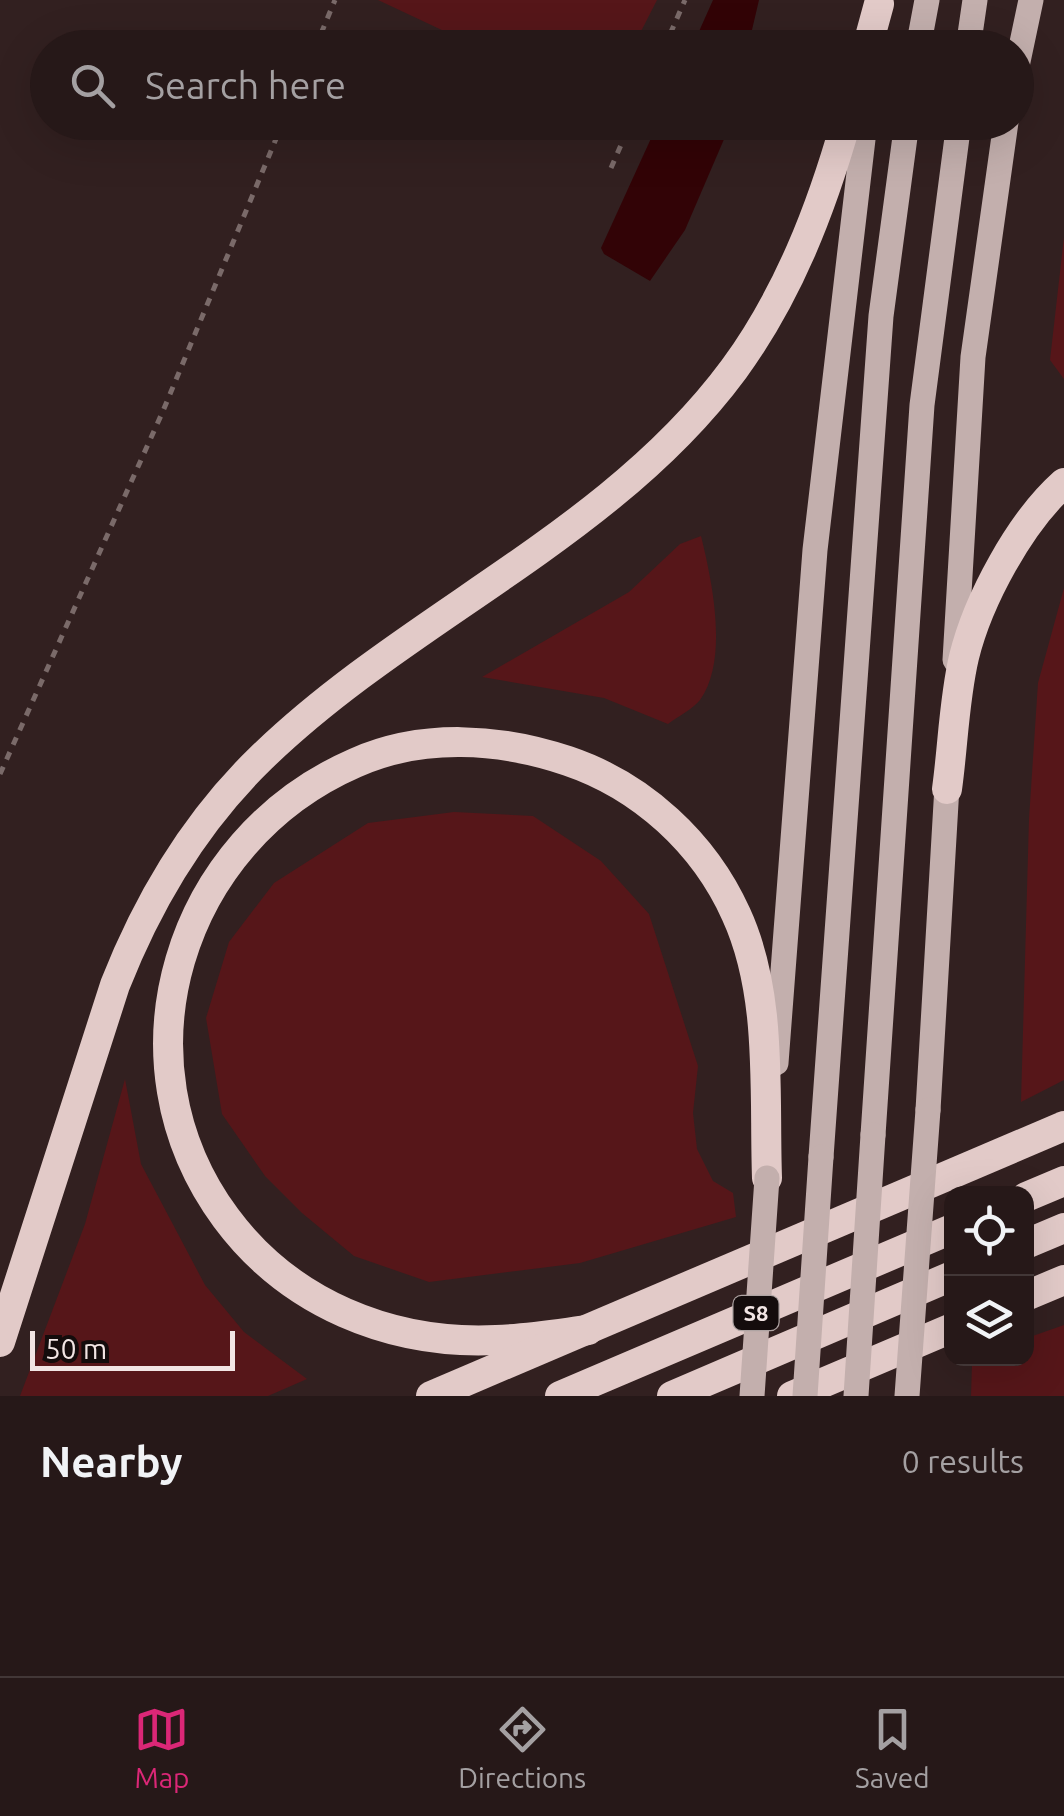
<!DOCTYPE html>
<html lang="en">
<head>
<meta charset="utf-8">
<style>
	body { margin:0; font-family:Ubuntu,sans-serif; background:#322525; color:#f1f3f6 }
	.controls { position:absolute; right:30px; bottom:30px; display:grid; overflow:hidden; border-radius:20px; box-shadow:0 10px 40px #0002 }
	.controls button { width:90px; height:90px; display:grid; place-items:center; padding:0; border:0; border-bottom:2px solid #423737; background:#261818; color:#f1f3f6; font:50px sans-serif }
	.scale { position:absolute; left:30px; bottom:25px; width:205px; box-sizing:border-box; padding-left:10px; border:5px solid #f2e5e4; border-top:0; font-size:28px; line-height:35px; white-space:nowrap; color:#f2e5e4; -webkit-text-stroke:8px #140c0c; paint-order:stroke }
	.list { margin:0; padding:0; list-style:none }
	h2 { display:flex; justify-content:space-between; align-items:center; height:130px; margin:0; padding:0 40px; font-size:42px }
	h2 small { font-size:32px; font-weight:400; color:#a4a0a2 }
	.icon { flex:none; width:55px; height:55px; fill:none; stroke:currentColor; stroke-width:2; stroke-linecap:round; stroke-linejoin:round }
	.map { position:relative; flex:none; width:1064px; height:1396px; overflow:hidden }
	.search { position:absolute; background:#261818; box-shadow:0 10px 40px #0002; left:30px; right:30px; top:30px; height:110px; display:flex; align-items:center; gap:25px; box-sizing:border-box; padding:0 35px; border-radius:55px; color:#a4a0a2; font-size:38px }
	.sheet { height:280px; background:#261818 }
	nav { display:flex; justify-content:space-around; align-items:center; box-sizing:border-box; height:140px; border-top:2px solid #423737; background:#261818; font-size:28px; color:#a4a0a2 }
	nav a { display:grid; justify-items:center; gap:5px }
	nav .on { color:#db2777 }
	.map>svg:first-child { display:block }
	.green { fill:#561619 }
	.water { fill:#320306 }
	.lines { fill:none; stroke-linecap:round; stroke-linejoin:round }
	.path { stroke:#7a6a69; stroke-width:5; stroke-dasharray:8 8; stroke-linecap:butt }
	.major { stroke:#c3afad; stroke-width:25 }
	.highway { stroke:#e2cac8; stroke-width:30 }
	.major-bridge { stroke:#c3afad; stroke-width:25 }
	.labels { text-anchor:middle; stroke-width:10; stroke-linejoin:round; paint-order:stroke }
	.shield { fill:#140c0c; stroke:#afa4a3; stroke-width:2.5 }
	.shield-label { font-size:22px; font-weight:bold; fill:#f2e5e4 }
</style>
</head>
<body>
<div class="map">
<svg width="1064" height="1396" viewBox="0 0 1064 1396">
	<rect width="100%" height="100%" fill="#322020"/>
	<g class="green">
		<polygon points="378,0 657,0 633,47 478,47"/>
		<polygon points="1064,237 1064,379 1050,360"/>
		<path d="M701 536C712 581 729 659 700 700 693 709 677 717 668 724L604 698 482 677 629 592 680 544Z"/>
		<polygon points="1064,588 1064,1080 1021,1102 1029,819 1038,683"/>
		<polygon points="454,812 533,816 601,861 649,914 698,1066 693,1113 697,1149 713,1181 733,1193 736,1217 580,1263 429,1282 354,1256 302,1213 265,1176 222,1114 206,1018 229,942 274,883 368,823"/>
		<polygon points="125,1079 141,1164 205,1285 244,1332 307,1379 268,1396 20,1396 85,1224"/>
		<polygon points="1064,1325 1064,1396 971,1396 972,1364 983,1359 1026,1358 1027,1338"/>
	</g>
	<g class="water">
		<polygon points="713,0 759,0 748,47 692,47"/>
		<polygon points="658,123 731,123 685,230 650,281 604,254 601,248"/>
	</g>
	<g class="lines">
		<g class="path">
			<polyline points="315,48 335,0"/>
			<polyline points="664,48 685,0"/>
			<polyline points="611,168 631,122"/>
			<polyline points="0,774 163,411 283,122"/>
		</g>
		<g class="major">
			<polyline points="918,48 927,0"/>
			<polyline points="968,48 975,0"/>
			<polyline points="1016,71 1031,0"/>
			<polyline points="955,660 973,357 1006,122"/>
			<polyline points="776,1063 815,550 865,122"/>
			<polyline points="928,1110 948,769"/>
			<polyline points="873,1135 922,405 959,122"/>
			<polyline points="821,1157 881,316 907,122"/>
		</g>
		<g class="highway">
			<polyline points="867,48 879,4"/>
			<path d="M947 789C953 746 954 699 964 657 978 600 1020 522 1064 483"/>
			<polyline points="1026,1197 1064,1181"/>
			<polyline points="1026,1244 1064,1228"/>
			<polyline points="1026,1296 1064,1280"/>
			<path d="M588 1330C557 1334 526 1339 496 1340 390 1345 289 1303 226 1218 109 1060 178 840 355 763 422 733 500 738 568 761 642 786 704 843 736 914 773 994 764 1092 767 1178"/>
			<path d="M0 1342 115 985C148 901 195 822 261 758 407 616 611 536 734 369 788 295 821 210 846 122"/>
			<polyline points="431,1396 1064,1126"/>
			<polyline points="560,1396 952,1229"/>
			<polyline points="672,1396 952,1276"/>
			<polyline points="792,1396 952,1328"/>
		</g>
		<g class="major-bridge">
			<polyline points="752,1396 767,1178"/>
			<polyline points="805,1396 821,1157"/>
			<polyline points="856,1396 873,1135"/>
			<polyline points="907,1396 928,1110"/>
		</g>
	</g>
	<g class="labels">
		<rect class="shield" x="733.5" y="1296" width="45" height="34" rx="8"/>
		<g class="shield-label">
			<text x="756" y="1321">S8</text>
		</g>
	</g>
</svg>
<div class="controls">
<button><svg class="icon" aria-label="locate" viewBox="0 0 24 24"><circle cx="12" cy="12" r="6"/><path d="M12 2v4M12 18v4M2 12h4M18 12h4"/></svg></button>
<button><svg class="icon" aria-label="layers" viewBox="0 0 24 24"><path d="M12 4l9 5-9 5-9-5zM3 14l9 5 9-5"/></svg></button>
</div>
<div class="scale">50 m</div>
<div class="search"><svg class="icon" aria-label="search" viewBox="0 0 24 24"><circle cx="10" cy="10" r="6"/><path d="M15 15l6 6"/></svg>Search here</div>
</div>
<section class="sheet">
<h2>Nearby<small>0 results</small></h2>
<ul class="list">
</ul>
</section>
<nav>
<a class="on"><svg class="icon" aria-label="map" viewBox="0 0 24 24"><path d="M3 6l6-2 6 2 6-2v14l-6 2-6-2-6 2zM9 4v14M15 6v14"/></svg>Map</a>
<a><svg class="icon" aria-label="directions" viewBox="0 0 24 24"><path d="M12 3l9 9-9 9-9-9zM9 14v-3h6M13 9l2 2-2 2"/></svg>Directions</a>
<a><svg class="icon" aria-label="saved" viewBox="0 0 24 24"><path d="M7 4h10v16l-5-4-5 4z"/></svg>Saved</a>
</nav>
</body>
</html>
